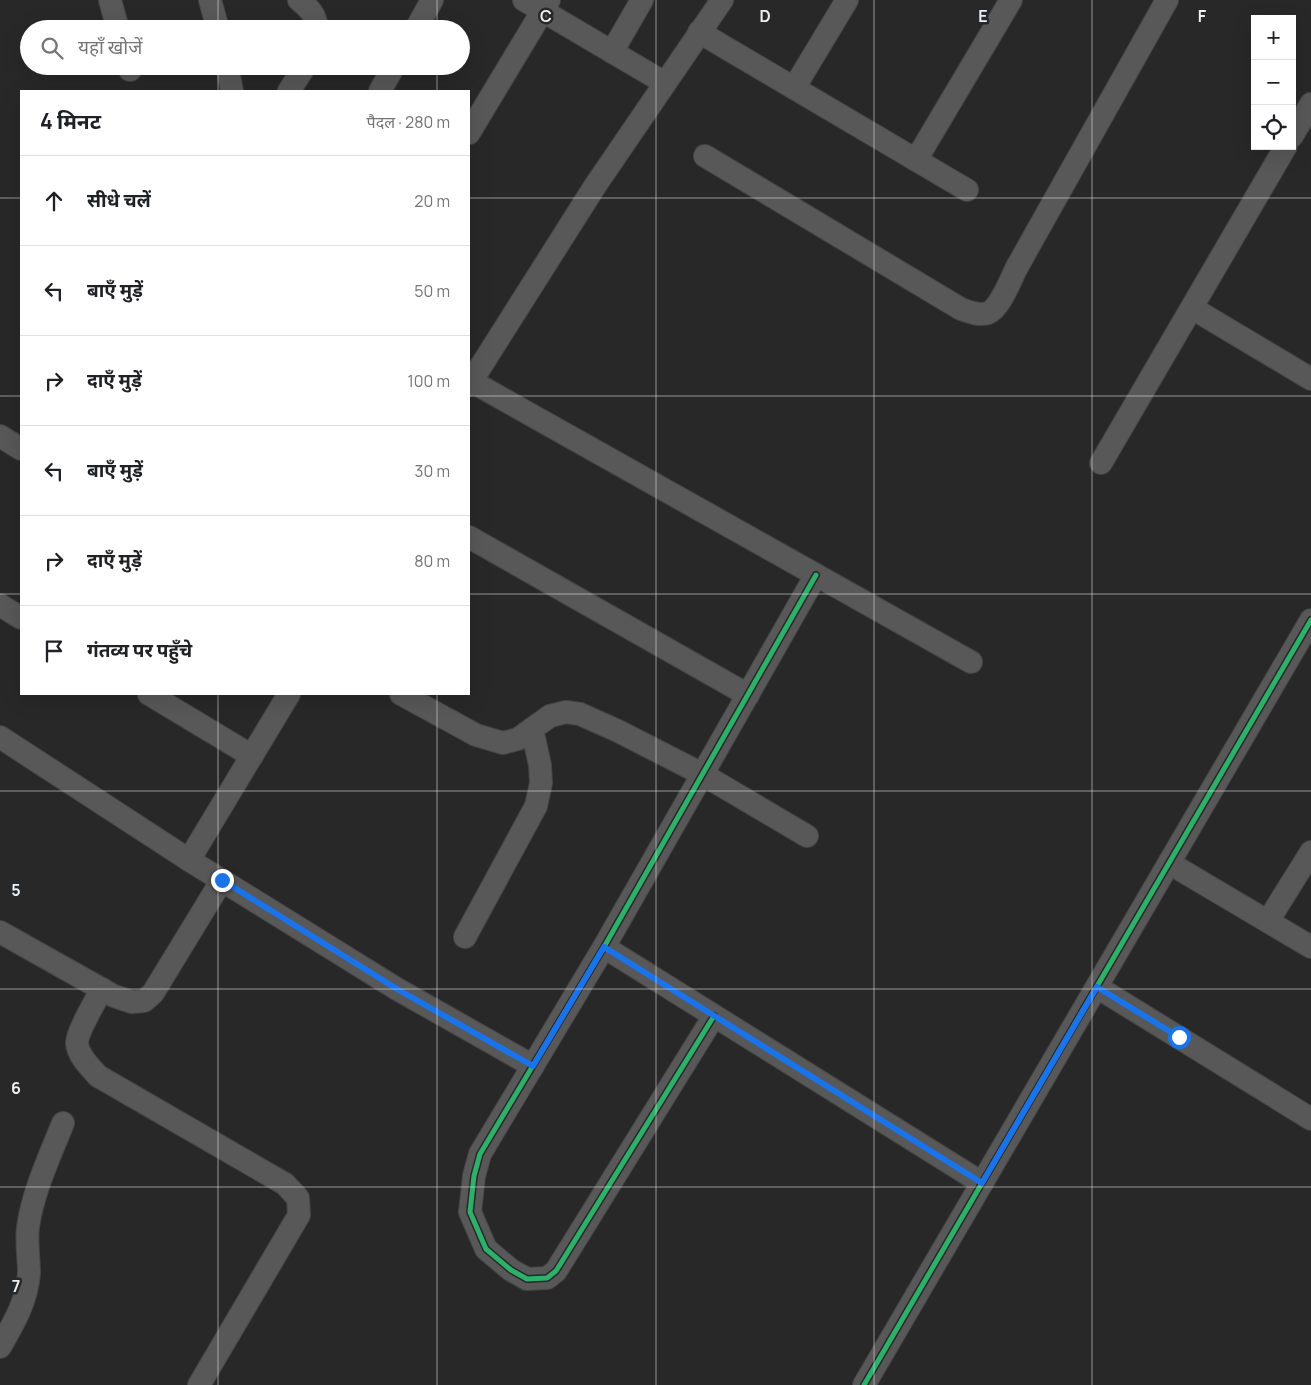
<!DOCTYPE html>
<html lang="hi">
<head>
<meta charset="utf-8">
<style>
	body { margin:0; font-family:Manrope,"Noto Sans Devanagari",sans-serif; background:#f6f6f6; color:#202124 }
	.controls { position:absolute; right:15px; top:15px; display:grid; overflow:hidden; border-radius:0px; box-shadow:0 5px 20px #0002 }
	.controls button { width:45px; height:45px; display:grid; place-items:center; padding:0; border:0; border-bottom:1px solid #e0e0e0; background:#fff; color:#202124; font:25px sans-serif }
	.stop { position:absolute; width:15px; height:15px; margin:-11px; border:4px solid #1a73e8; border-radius:50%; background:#fff }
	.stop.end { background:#1a73e8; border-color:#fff; box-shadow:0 1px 5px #0008 }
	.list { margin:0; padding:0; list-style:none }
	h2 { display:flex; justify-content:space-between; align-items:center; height:65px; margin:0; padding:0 20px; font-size:21px }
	h2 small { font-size:16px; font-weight:400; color:#757577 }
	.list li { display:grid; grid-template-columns:32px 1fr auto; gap:15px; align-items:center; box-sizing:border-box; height:90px; padding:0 20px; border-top:1px solid #e0e0e0 }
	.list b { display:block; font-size:19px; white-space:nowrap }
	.list em { font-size:16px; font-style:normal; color:#757577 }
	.icon { flex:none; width:28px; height:28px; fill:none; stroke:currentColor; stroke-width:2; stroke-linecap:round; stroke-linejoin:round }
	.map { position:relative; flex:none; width:1311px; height:1385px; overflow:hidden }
	.search { position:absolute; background:#fff; box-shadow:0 5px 20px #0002; left:20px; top:20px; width:450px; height:55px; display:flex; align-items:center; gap:12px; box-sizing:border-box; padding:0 18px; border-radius:28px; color:#757577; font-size:19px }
	.panel { position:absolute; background:#fff; box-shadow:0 5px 20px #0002; left:20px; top:90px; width:450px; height:605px; border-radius:0px }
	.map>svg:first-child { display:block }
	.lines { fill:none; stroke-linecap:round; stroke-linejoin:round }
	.street-casing { stroke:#454546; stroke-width:24 }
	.street { stroke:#585859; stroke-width:22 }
	.cycleway-casing { stroke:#27282a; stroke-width:8 }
	.cycleway { stroke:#2db169; stroke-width:5 }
	.route { stroke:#1a73e8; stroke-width:6 }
	.grid { fill:none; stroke:#eeeff0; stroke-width:1; stroke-opacity:0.55 }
	.grid-label { font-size:16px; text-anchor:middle; font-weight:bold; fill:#eeeff0; stroke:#27282a; stroke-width:5; stroke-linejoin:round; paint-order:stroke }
</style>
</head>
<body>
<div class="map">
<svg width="1311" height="1385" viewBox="0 0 1311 1385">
	<rect width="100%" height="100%" fill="#282829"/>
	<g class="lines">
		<g class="street-casing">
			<g id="street">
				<polyline points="110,0 118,29"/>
				<polyline points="210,0 218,29"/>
				<path d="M299 0C310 9 316 15 317 29"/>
				<polyline points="524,0 665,83"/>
				<polyline points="416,29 432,0"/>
				<polyline points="699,32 967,190"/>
				<polyline points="612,52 642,0"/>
				<polyline points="129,66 130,70"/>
				<polyline points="227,66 232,91"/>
				<polyline points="794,88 847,0"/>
				<polyline points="289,91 305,66"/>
				<polyline points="380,91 394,66"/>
				<polyline points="469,133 549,0"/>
				<polyline points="1292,136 1311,104"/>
				<path d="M705 156 961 309C969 312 979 316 988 313 1000 308 1011 279 1017 267L1167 0"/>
				<polyline points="916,160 1011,0"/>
				<polyline points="1192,308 1311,379"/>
				<polyline points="469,380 971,662"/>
				<polyline points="469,385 595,186 722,0"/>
				<polyline points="0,436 21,449"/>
				<polyline points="1101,463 1286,146"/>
				<polyline points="469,537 748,695"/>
				<polyline points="0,605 21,618"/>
				<polyline points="149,694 252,756"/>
				<polyline points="401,694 476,735 503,743 518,739 550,716 566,712 580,714 618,731 702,774 807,836"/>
				<polyline points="0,737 189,860 397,989 533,1066"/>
				<polyline points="189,860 289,694"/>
				<polyline points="1169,863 1311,947"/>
				<polyline points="1268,921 1311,852"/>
				<polyline points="0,932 114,996 132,1002 144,1001 153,993 222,880"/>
				<polyline points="465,937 536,806 541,783 540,765 532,729"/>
				<polyline points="604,947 982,1183"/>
				<polyline points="1097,987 1311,1119"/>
				<path d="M102 989C96 1000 77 1032 77 1043 78 1056 90 1067 98 1076L285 1184 298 1198 299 1215 199 1385"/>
				<polyline points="714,1016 556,1271 547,1278 527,1279 511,1270 486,1249 470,1212 474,1176 480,1154 604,947 816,575"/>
				<path d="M0 1347C14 1323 27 1301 29 1273 29 1258 26 1242 28 1227 33 1191 50 1156 63 1123"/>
				<polyline points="864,1385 1311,620"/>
			</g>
		</g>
		<use href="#street" class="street"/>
		<g class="cycleway-casing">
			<g id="cycleway">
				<polyline points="714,1016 556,1271 547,1278 527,1279 511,1270 486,1249 470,1212 474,1176 480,1154 604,947 816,575"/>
				<polyline points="864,1385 1311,620"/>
			</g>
		</g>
		<use href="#cycleway" class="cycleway"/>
	</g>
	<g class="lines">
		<polyline class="route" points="222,880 397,989 533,1066 604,947 982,1183 1097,987 1179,1037"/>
	</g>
	<path class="grid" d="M218 0V29M437 0V29M656 0V1385M874 0V1385M1092 0V1385M218 66V91M437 66V91M0 198H21M469 198H1311M0 396H21M469 396H1311M0 594H21M469 594H1311M218 694V1385M437 694V1385M0 791H1311M0 989H1311M0 1187H1311"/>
	<g class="grid-label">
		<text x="546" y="22">C</text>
		<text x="765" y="22">D</text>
		<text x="983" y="22">E</text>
		<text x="1202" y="22">F</text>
		<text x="16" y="896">5</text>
		<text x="16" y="1094">6</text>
		<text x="16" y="1292">7</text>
	</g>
</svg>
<div class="controls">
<button>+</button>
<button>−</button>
<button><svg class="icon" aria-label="locate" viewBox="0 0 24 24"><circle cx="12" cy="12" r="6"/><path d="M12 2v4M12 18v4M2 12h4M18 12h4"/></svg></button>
</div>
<div class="stop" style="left:1179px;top:1037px"></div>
<div class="stop end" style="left:222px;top:880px"></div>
<div class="search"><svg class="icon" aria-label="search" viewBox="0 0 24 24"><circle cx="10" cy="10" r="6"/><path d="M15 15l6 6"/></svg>यहाँ खोजें</div>
<section class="panel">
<h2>4 मिनट<small>पैदल · 280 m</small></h2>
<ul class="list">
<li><svg class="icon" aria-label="ahead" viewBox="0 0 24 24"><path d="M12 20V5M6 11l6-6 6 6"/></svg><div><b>सीधे चलें</b></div><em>20 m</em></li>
<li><svg class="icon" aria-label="left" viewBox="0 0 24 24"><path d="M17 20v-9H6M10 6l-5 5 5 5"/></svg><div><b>बाएँ मुड़ें</b></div><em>50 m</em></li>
<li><svg class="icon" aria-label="right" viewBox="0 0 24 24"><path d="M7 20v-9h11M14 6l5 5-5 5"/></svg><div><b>दाएँ मुड़ें</b></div><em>100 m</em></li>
<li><svg class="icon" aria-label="left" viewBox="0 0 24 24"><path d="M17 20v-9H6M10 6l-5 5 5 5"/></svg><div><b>बाएँ मुड़ें</b></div><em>30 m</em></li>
<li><svg class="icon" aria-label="right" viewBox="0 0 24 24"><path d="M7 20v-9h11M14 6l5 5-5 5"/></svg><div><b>दाएँ मुड़ें</b></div><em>80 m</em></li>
<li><svg class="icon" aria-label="arrive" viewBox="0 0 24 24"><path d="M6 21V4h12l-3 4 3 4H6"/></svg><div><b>गंतव्य पर पहुँचे</b></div></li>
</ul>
</section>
</div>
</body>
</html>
